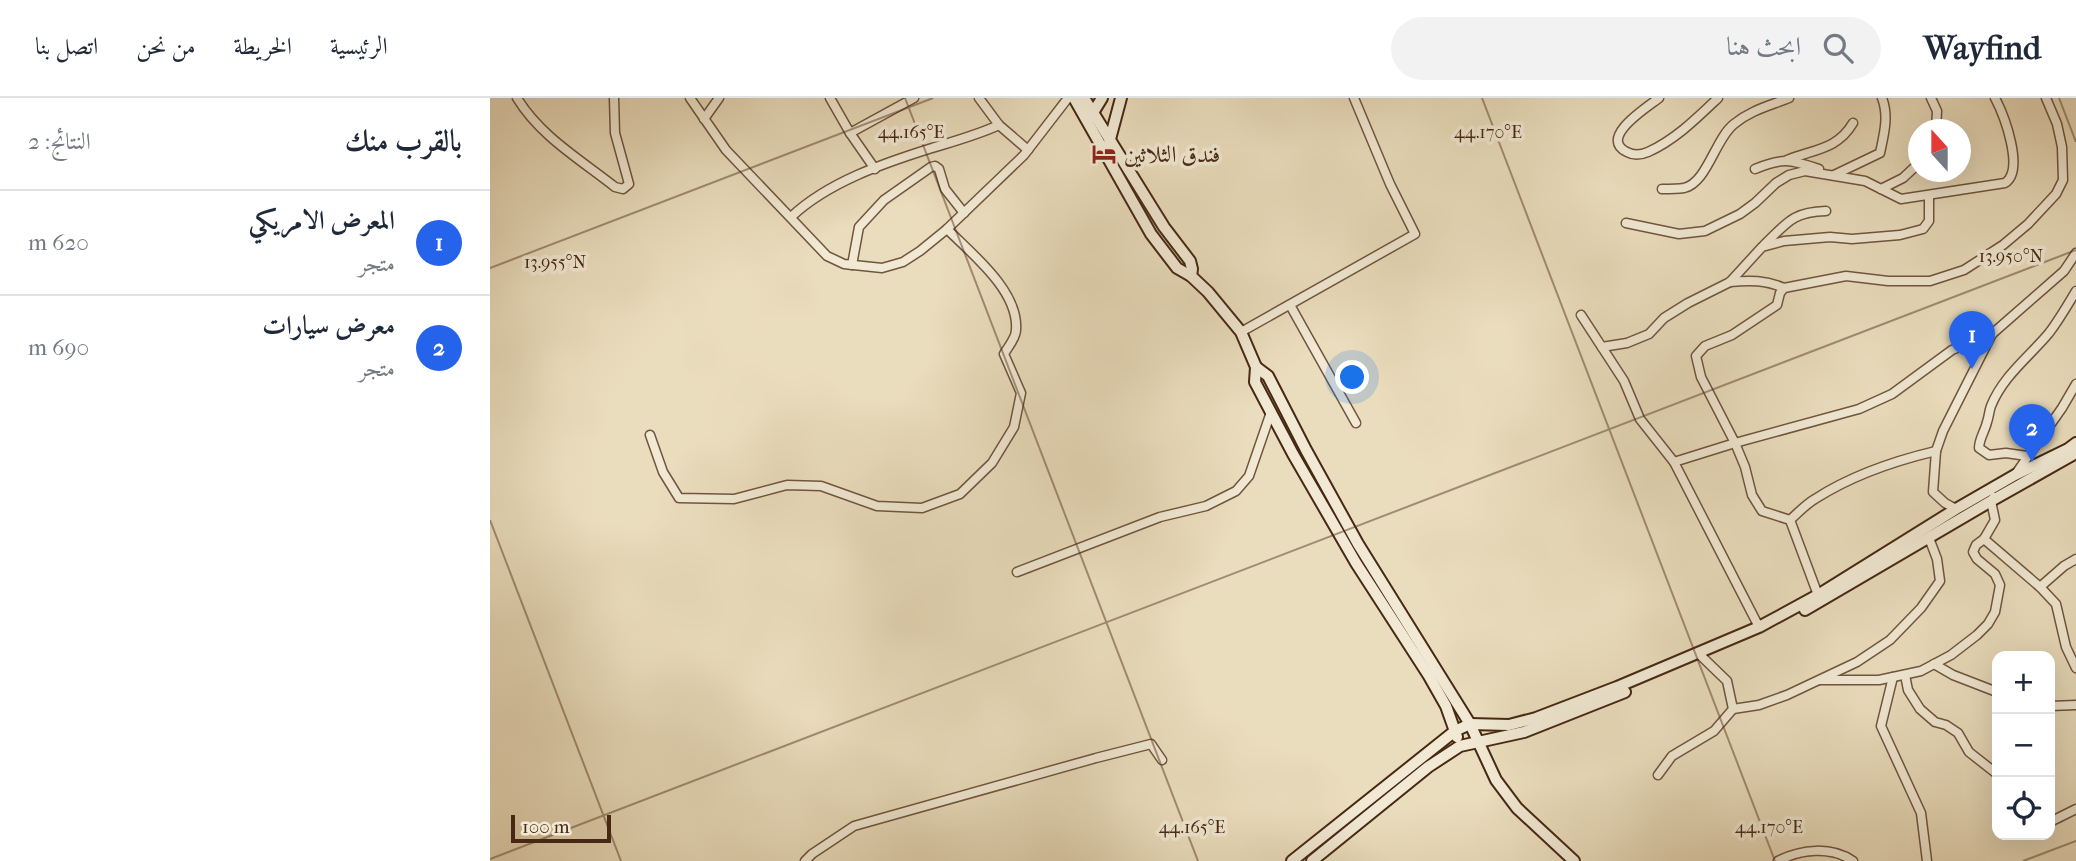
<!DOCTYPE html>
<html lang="ar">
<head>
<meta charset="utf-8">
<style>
	body { margin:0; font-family:"IM FELL French Canon",Amiri,serif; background:#f2f2f3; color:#1f2937; direction:rtl }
	.controls { position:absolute; right:21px; bottom:21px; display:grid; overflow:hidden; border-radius:14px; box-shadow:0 7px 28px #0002 }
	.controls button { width:63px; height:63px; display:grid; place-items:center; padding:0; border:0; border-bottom:2px solid #e0e1e3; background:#fff; color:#1f2937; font:35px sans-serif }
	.compass { position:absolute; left:1418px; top:21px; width:63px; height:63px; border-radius:50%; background:#fff; box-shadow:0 7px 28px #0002; rotate:339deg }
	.scale { position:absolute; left:21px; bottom:18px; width:100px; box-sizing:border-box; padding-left:7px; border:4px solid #472813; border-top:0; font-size:19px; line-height:24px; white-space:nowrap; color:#472813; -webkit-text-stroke:5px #f1e9d4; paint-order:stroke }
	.you { position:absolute; left:863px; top:280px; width:24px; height:24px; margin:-18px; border:5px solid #fff; border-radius:50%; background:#1a73e8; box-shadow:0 0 0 10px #1a73e833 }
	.badge { display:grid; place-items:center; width:46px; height:46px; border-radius:50%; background:#2563eb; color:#fff; font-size:23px; font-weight:700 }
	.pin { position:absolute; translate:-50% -58px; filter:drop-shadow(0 2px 4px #0008) }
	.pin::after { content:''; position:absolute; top:37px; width:24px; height:21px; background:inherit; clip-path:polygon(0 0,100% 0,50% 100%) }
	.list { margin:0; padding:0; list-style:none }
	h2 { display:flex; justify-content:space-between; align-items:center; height:91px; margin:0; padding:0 28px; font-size:30px }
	h2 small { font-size:23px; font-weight:400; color:#747a83 }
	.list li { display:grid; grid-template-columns:46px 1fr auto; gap:21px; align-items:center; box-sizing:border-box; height:105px; padding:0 28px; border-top:2px solid #e0e1e3 }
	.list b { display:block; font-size:26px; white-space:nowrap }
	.list p { margin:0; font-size:23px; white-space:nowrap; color:#747a83 }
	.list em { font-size:23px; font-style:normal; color:#747a83 }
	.icon { flex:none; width:38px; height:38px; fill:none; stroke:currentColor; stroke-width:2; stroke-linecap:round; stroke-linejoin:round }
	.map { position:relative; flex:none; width:1586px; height:763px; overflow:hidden; direction:ltr }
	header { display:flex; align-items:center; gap:42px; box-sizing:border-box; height:98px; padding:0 35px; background:#fff; border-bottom:2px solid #e0e1e3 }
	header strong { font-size:33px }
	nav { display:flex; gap:38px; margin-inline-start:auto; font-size:24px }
	.search { width:490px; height:63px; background:#f2f2f3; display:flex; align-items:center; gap:18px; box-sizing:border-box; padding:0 24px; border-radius:38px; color:#747a83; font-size:26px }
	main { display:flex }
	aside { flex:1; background:#fff }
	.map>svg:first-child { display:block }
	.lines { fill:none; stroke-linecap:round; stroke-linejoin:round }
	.street-casing { stroke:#70553e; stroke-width:11 }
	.secondary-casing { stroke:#472813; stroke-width:14 }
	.street { stroke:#f1e9d4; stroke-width:8 }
	.secondary { stroke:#f1e9d4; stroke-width:10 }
	.ticks { fill:none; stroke:#472813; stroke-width:2; stroke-opacity:0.45 }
	.labels { text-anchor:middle; stroke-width:7; stroke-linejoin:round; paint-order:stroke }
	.poi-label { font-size:23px; fill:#472813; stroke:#f1e9d4; text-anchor:start }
	.ticks-label { font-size:18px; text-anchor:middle; fill:#472813; stroke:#f1e9d4; stroke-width:7; stroke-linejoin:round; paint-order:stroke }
</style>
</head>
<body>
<header>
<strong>Wayfind</strong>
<div class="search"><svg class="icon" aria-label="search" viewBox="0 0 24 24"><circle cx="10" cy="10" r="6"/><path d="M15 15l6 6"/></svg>ابحث هنا</div>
<nav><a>الرئيسية</a><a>الخريطة</a><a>من نحن</a><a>اتصل بنا</a></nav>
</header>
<main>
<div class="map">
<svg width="1586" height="763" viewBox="0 0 1586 763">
	<rect width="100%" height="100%" fill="#eaddbd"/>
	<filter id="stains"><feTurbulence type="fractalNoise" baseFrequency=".00286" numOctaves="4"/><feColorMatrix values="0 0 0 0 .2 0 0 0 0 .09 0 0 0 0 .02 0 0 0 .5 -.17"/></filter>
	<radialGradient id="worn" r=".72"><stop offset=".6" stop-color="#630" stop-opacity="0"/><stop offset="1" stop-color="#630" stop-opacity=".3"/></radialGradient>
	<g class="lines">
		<g class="street-casing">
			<g id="street">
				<path d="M27 0C50 38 91 62 125 89L133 91 139 86 125 35 124 0"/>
				<polyline points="200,0 236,52 337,158 354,166 392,170 413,164 430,153 457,131 534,57 578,0"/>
				<polyline points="340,0 360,35"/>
				<polyline points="489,0 509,27 538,52"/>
				<path d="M1169 0C1156 10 1108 40 1137 54 1144 58 1151 57 1158 54 1185 42 1207 20 1228 0"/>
				<polyline points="1441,0 1447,13 1446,32"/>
				<polyline points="214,21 229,0"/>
				<path d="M1297 62C1324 51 1347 52 1363 25"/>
				<polyline points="385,71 360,35 424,0"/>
				<path d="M1265 71C1293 59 1301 62 1329 71"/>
				<path d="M1344 77 1390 55C1394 36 1399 18 1392 0"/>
				<path d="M1172 91C1179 91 1187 91 1194 90 1217 85 1225 41 1244 26 1261 12 1279 8 1299 0"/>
				<polyline points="1391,91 1413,80 1428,66"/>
				<path d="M301 119C338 84 394 65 442 50 465 43 487 37 509 27"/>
				<path d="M1136 125 1189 136 1215 133 1250 116 1265 105 1286 85 1299 77 1315 73 1375 83 1411 101 1515 85C1535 72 1514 17 1505 0"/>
				<path d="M1274 147C1297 125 1302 114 1336 113"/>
				<polyline points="362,167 369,129 394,102 441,69 445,68 449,71 455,91 474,115"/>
				<path d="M1240 184C1260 182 1276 182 1294 190"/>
				<polyline points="800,207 866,325"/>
				<polyline points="1091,217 1134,283 1150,321 1184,364 1269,529"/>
				<polyline points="751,234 925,136 900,86 864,0"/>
				<polyline points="1112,249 1137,245 1159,236 1174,220 1198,205 1240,184 1272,149 1294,143 1340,139 1362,141 1410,137 1433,131 1439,123 1439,98"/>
				<path d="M160 337 173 374 189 400 244 401 297 387 331 388 387 408 432 410 470 396 502 365 524 329 531 295 514 256C518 249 526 240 526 232 529 193 482 156 457 131"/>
				<path d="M1537 358 1516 355 1499 357 1489 350C1489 341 1495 333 1497 324 1499 319 1499 313 1501 308 1513 278 1539 259 1559 235 1569 222 1577 208 1586 193"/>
				<polyline points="1184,364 1245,345 1369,311 1402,296 1462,252 1502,236"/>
				<polyline points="1525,377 1572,310 1586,286"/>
				<polyline points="1504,399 1501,403 1505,422 1494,441 1550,489 1566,506 1576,549 1586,570"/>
				<polyline points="1466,411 1455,405 1443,394 1446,353 1453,333 1502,236 1574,173 1586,155"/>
				<path d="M1300 422C1308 415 1316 406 1325 401 1362 377 1404 363 1446 353"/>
				<polyline points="527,474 670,419 716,408 746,393 759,378 781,314"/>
				<polyline points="1550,489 1574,468 1586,461"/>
				<polyline points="1328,497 1300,422 1272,413 1262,397 1255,369 1245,345 1211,279 1206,258 1215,248 1242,237 1287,207 1290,195 1294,190 1356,178 1398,183 1440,183 1474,172 1513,147 1538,126 1566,96 1573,82 1572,49 1567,26 1556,0"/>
				<polyline points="1444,566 1463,577 1507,594"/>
				<polyline points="1415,577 1418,592 1430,611 1445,624 1456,627 1468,635 1479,654 1507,676"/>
				<polyline points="1403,579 1391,628 1431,715 1437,763"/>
				<polyline points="1330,582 1389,582 1431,573 1461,557 1487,537 1498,526 1505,514 1510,487 1505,476 1487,461 1483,454 1486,447 1494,441"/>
				<polyline points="1560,608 1586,607"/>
				<polyline points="1243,611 1269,607 1297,597 1367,564 1400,542 1431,510 1450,483 1447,461 1439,440"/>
				<polyline points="1168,677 1182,658 1224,633 1243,611 1237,583 1208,555"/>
				<polyline points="1560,724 1586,711"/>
				<polyline points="315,763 322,756 364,728 606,660 661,646 672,662"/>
				<path d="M1288 763C1311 751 1341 748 1363 763"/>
			</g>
		</g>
		<g class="secondary-casing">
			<g id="secondary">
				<polyline points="584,0 661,136 687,170 701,178 718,194 751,234 766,269 765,284 803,356 866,465 939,578 956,608 967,639"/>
				<polyline points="594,0 674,129 700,163 702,171 701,178"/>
				<polyline points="601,18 612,0"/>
				<polyline points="619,45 631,0"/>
				<polyline points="766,269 778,278 816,352 868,446 980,626 1006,682 1027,710 1084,763"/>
				<polyline points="1315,512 1501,403 1586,355"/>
				<polyline points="802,763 965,633 980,626 1019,627 1046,620 1127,589 1269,529 1328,497 1466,411 1525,377 1578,351 1586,345"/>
				<polyline points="822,763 938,669 970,648 1034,634 1135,594"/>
			</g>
		</g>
		<use href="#street" class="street"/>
		<use href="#secondary" class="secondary"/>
	</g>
	<path class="ticks" d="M415 0 708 763M992 0 1285 763M1569 0 1586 44M0 170 443 0M0 422 131 763M0 761 1586 152M1533 763 1586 743"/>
	<defs>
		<g id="hotel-bare" transform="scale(1.89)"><path d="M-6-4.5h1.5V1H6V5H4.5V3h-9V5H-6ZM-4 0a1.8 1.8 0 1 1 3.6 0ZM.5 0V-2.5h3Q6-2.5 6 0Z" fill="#8f2418" stroke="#f1e9d4" stroke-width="2.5" paint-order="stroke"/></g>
	</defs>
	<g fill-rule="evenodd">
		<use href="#hotel-bare" x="614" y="56"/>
	</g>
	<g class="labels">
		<g class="poi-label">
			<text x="634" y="64">فندق الثلاثين</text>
		</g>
	</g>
	<g class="ticks-label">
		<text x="421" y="40">44.165°E</text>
		<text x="998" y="40">44.170°E</text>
		<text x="1521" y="164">13.950°N</text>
		<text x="65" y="170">13.955°N</text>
		<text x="702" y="735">44.165°E</text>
		<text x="1279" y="735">44.170°E</text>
	</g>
	<rect width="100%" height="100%" filter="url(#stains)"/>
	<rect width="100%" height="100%" fill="url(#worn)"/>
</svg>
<div class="controls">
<button>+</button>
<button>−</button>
<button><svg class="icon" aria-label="locate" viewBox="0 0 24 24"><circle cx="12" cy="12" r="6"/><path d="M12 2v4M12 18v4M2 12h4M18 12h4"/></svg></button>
</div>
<svg class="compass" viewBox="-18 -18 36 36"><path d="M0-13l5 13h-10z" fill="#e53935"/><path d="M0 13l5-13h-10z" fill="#747a83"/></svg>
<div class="scale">100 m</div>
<div class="you"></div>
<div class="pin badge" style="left:1482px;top:271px">1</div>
<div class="pin badge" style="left:1542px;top:364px">2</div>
</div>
<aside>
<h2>بالقرب منك<small>النتائج: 2</small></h2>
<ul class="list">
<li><span class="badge">1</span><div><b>المعرض الامريكي</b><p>متجر</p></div><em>620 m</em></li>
<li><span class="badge">2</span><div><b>معرض سيارات</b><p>متجر</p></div><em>690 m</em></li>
</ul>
</aside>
</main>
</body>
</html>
